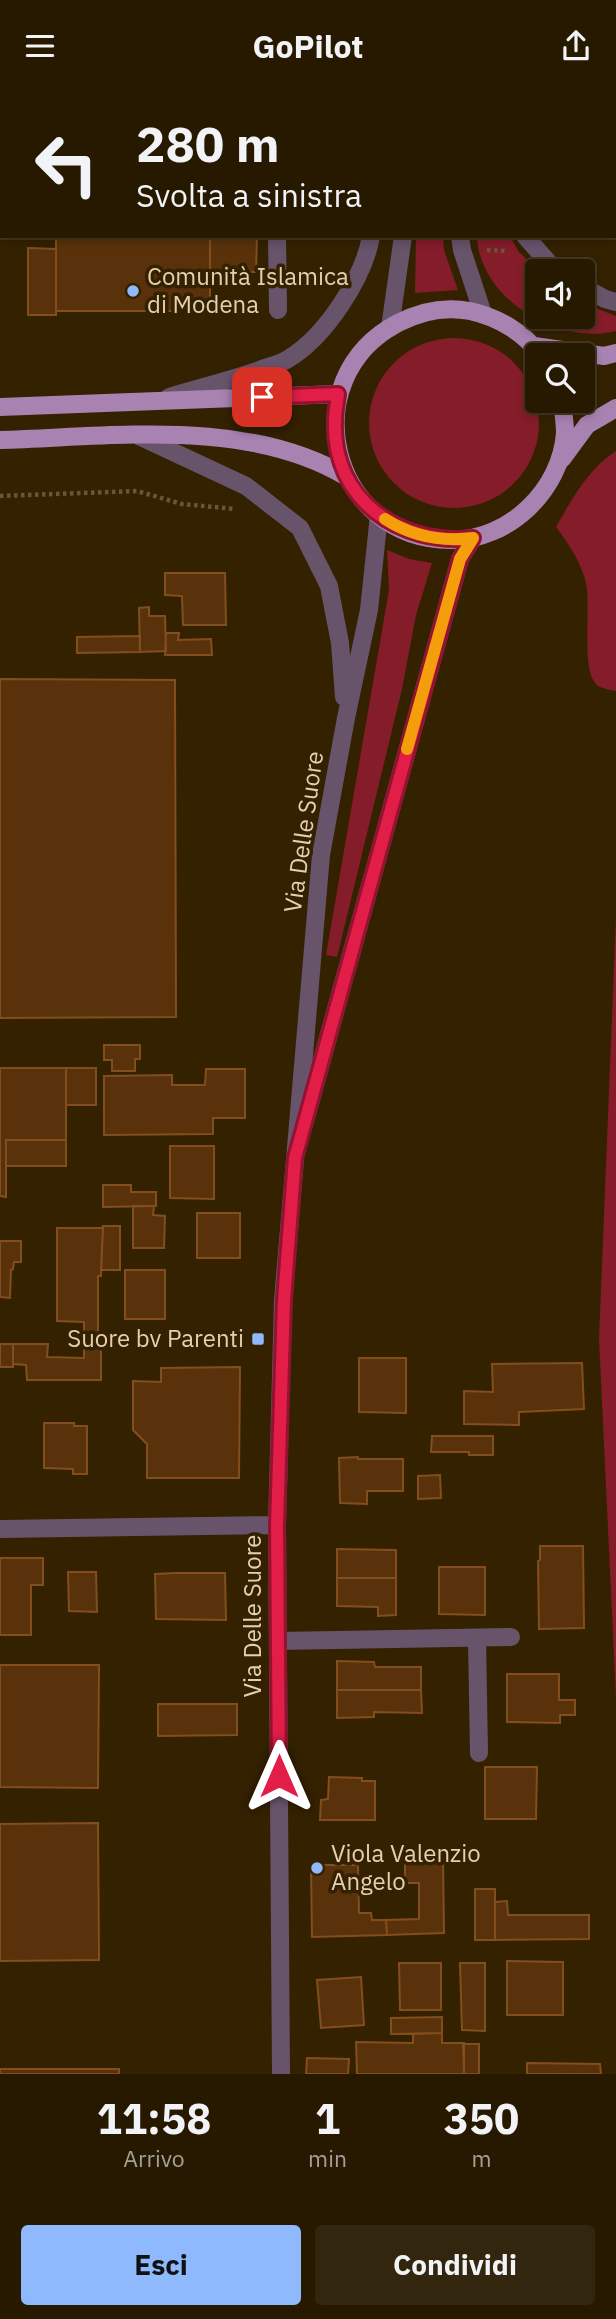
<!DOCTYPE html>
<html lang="it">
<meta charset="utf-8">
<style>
body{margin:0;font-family:"IBM Plex Sans",sans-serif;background:#33260f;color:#f1f3f6;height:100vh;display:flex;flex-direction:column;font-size:26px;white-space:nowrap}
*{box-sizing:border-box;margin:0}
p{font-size:23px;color:#a4a099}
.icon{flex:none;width:38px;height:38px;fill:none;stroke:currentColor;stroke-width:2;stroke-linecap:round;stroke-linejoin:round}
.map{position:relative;height:1983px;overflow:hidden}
.sheet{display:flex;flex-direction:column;background:#271900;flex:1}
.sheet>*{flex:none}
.guide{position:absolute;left:0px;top:0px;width:616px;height:147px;box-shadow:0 4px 10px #0003,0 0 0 2px #433822;background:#271900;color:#f1f3f6;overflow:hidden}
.fabs{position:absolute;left:525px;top:168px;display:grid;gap:14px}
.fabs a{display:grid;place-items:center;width:70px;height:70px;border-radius:7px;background:#271900;box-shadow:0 4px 10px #0003,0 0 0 2px #433822;font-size:35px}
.pin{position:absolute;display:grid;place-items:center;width:60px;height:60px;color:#fff;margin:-30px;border-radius:14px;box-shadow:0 4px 10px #0006}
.me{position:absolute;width:77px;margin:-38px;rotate:0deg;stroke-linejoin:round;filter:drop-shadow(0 0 5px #0008)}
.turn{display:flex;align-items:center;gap:24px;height:147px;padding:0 21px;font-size:32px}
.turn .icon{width:91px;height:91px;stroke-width:2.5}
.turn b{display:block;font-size:49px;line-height:60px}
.eta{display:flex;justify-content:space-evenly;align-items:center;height:119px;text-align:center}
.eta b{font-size:42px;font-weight:700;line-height:49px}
.cta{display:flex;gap:14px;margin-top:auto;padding:14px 21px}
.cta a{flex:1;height:80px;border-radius:7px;background:#8eb9fc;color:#111;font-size:28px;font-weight:700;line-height:80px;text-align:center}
.cta a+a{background:#33260f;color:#f1f3f6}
header{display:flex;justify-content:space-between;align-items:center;height:91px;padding:0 21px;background:#271900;font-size:32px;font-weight:700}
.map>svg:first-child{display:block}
</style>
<header><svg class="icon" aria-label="menu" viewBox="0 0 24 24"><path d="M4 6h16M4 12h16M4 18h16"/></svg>GoPilot<svg class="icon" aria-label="share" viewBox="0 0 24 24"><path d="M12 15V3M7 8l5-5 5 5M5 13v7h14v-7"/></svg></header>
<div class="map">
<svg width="616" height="1983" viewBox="0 0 616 1983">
<rect width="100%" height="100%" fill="#342100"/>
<!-- green -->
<path fill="#851c2a" d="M416,145h27l1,14 14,40 -43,3z
M477,145h33l9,16 20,19h-2v46h46v-14l33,13v15c-57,15 -137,-32 -139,-95z
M369 332a85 85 0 1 1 170 0a85 85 0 1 1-170 0Z
M616,360v240c-5,-1 -11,-2 -16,-4 -22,-11 -7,-84 -15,-108 -6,-20 -17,-36 -29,-52 16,-28 32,-58 60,-76z
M387,459l22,9 23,4 -16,52 -14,74 -65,268 -11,-2 63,-365z
M616,827v779l-17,-358z"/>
<!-- building -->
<path fill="#59320b" stroke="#834e1d" stroke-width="2" d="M56,145h154v75h-154z
M210,145h47l-1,36h-46z
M28,157l28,1v66h-28z
M165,482h60l1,52h-43l-1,-29 -17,-1z
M149,516v9h16l1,35 -26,1 -1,-44z
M166,542h13l-1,7 33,-1 1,16h-47z
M140,545v16l-63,1v-16z
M0,588l175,1 1,337 -176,1z
M104,954h36v14h-5v12h-23v-11h-8z
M0,977h66v72h-60v57l-6,-1z
M66,977h30v37h-30z
M206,978h39v49h-32v16l-109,1v-59l68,-1v10h33z
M6,1049h60v26h-60z
M170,1055h44v53l-44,-1z
M103,1094h28v7h25v14l-53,1z
M133,1115h21l-1,9 12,1 -1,32h-31z
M197,1122h43v45h-43z
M103,1135h17v44h-19z
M57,1137h46l-2,48h-3v68h-14v-22l-27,-1z
M0,1150h21v21h-7l-1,7 -2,1 -1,28 -10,-1z
M125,1179h40v49h-40z
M0,1253h13v23h-13z
M13,1253h35l-1,13 37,1v-14h17v36h-74l-1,-15 -13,-1z
M359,1267h47v55l-47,-1z
M582,1272l2,46 -65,3v13l-55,-1v-33l29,1 -1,-28z
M240,1276l-1,111h-92v-34l-14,-14v-49l28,1v-14z
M44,1332h30v3h13v48h-14v-5l-29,-1z
M432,1345h61v19h-24v-3h-38z
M358,1366v2h45v32h-36v13l-27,-1 -1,-45z
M440,1384l1,23 -23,1v-23z
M540,1455h43l1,82 -45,1 -1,-68 2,-1z
M337,1458l59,1v28h-59z
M0,1467h43v27h-12v50h-31z
M439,1476h46v48l-46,-1z
M68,1481h28l1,40 -28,-1z
M176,1482h49l1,47 -70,-1 -1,-45z
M337,1487h59v37l-18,1v-9l-41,-1z
M337,1570l37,1 1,5h46v23h-84z
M0,1574h99l-1,123 -98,-1z
M507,1583h52v26h16v15h-15v8l-53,-1z
M337,1599h84l1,23 -48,-1v5l-37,1z
M158,1613h79v31l-79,1z
M485,1676h52l-1,52h-51z
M329,1686l33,1v3h13v39h-55l1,-20 7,-1z
M98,1732l1,137 -99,1v-137z
M405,1768h38l1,74 -57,2 -1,-15 33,-1v-36h-14z
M311,1774h47l1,48h12l1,7h14l1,15 -75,2z
M475,1798h20v51h-20z
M507,1810l1,14h81v24l-94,1v-38z
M507,1870l56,1v53h-56z
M399,1872h42v47h-41z
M460,1872h25v68l-23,-1z
M361,1886l3,48 -43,3 -4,-48z
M442,1926v16l-51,1v-16z
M442,1942v10h22v31h-107l-1,-32 57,1v-9z
M463,1953h16v30h-15z
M307,1967l42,1 -1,15h-42z
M527,1972l73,1 1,10h-74z
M0,1978h119v5h-119z"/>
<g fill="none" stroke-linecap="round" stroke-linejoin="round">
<!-- path -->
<path stroke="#6a5636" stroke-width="4.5" stroke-dasharray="3.5 3.5" stroke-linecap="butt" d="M358,0v2
M487,159l19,1
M0,405l137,-5 45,13 53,5"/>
<!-- minor -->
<path stroke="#67546b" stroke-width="18" d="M274,0v2
M396,0v2
M446,0v2
M470,0v2
M277,145l1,74
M460,145l2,14 21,64
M525,145l31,35
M583,196l22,12 11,3
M390,237l13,-92
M169,306c33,-10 67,-18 99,-30 6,-2 14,-4 20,-8 37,-22 76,-81 83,-123
M139,345l107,50 54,42 29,58 11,57 4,54
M307,1023l153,-555 13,-21
M0,1438l277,-4
M477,1548l2,114
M278,1550l233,-4
M281,1983l-4,-549 6,-225 38,-445 25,-137 23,-108 10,-95"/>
<!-- major -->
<path stroke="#a882b1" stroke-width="18" d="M534,255l70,10 12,-3
M540,264c-16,-23 -43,-38 -70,-44 -26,-5 -49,0 -72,12 -107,56 -68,218 54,217 57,0 109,-50 113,-107 0,-11 -2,-22 -3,-32
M0,316l338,-13
M0,349c112,-3 247,-23 347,37
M562,368l25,-34 29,-17"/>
</g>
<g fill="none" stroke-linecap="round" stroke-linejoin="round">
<!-- route casing -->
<g stroke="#92132f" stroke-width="18">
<path id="route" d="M262,306l76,-3c-1,9 -3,18 -3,27 -3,79 65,125 138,117l-13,21 -165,599 -11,142 -7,225 2,251"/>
</g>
<!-- route -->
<use href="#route" stroke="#e11d48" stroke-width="12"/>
<!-- slow -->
<path stroke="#f59e0b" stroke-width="12" d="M385,428c28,18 56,23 88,19l-13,21 -53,190"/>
</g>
<!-- markers -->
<g fill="#8eb9fc" stroke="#342100" stroke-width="2.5">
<circle cx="133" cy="200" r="7"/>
<rect x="251" y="1241" width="14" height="14" rx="3.5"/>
<circle cx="317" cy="1777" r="7"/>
</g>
<g text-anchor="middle" stroke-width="7" stroke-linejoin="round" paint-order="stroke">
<!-- poi labels -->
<g font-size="24" fill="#e4d0b1" stroke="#342100" text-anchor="start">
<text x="147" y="194">Comunità Islamica<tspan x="147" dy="28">di Modena</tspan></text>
<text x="244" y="1256" text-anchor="end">Suore bv Parenti</text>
<text x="331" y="1771">Viola Valenzio<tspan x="331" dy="28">Angelo</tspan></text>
</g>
<!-- street labels -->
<g font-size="24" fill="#e4d0b1" stroke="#342100">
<text transform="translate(304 741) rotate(-82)" y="8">Via Delle Suore</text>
<text transform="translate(253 1525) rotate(-90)" y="8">Via Delle Suore</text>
</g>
</g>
</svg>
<div class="fabs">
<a><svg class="icon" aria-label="sound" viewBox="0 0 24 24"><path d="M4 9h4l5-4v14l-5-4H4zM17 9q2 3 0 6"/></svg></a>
<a><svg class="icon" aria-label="search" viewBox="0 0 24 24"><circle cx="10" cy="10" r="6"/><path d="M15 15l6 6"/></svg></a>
</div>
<div class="pin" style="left:262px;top:306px;background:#d93025"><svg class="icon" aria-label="arrive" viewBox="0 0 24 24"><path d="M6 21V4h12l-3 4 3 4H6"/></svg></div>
<svg class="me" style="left:279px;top:1685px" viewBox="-20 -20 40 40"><path d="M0-17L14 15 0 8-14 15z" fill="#e11d48" stroke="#fff" stroke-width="4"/></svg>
<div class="guide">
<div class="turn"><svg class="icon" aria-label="left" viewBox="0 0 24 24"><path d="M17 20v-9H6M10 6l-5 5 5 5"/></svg><div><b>280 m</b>Svolta a sinistra</div></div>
</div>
</div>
<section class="sheet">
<div class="eta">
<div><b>11:58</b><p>Arrivo</p></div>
<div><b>1</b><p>min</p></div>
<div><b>350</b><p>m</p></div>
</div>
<div class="cta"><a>Esci</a><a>Condividi</a></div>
</section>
